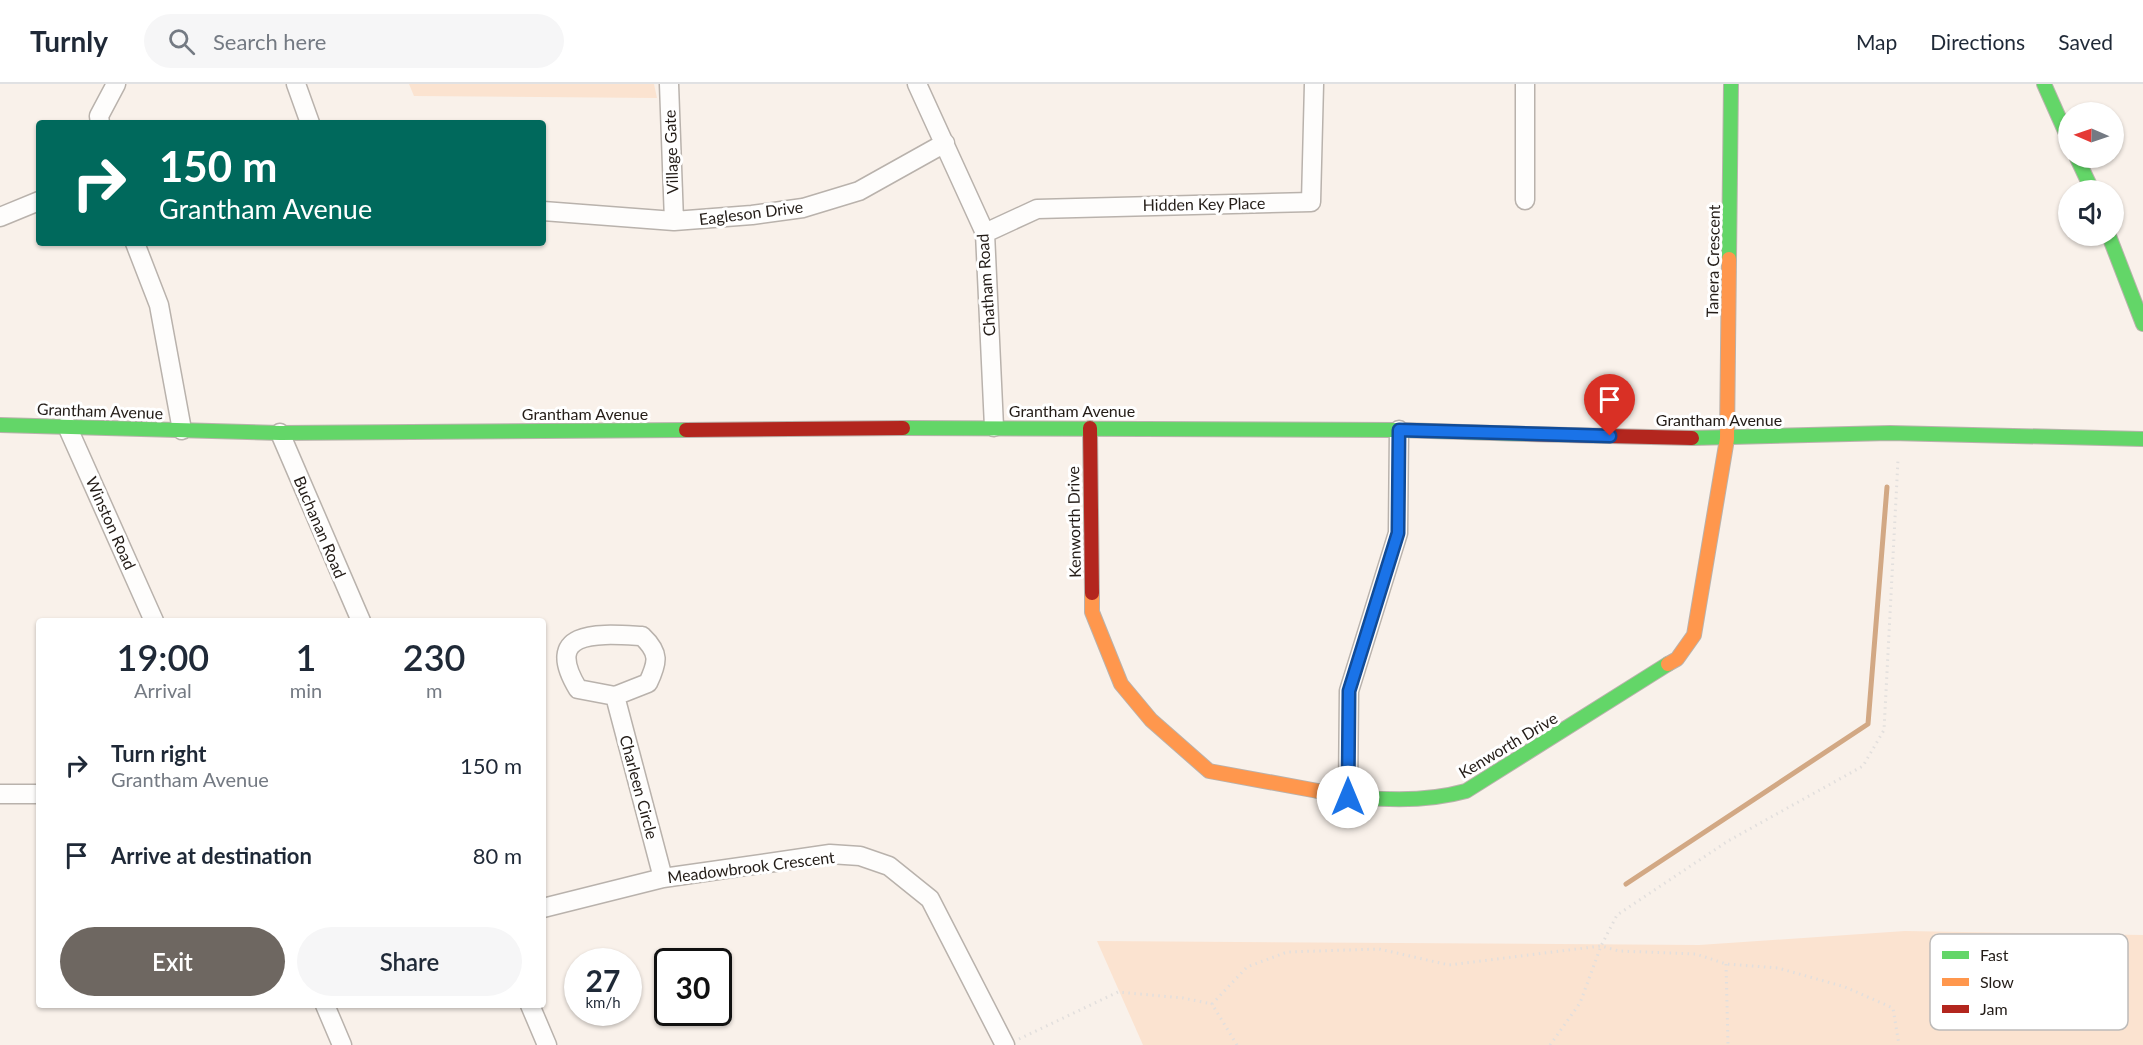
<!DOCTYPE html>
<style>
body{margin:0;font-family:Lato,sans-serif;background:#f6f6f7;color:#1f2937;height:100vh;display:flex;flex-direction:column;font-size:22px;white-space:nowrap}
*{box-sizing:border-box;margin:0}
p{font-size:20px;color:#747a83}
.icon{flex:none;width:33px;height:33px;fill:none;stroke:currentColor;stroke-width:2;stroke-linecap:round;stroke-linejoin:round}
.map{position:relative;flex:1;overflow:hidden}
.drawer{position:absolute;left:36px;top:534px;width:510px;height:390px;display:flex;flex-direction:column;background:#fff;border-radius:6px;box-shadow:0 2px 4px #0004}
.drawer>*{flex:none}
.top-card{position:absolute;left:36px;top:36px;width:510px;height:126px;border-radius:6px;box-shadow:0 2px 4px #0004;background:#00695c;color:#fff;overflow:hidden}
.needle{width:39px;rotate:272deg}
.buttons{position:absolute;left:2058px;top:18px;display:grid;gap:12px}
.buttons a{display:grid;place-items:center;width:66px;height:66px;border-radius:50%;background:#fff;box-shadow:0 2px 4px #0004;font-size:30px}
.speed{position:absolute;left:564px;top:864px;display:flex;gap:12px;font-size:30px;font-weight:700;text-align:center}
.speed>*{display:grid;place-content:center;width:78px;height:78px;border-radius:50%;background:#fff;box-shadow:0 2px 4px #0004;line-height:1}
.speed small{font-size:15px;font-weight:400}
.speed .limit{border:3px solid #111;border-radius:9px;background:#fff;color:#111}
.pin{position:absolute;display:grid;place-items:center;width:51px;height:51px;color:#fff;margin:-62px -26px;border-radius:50% 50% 50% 0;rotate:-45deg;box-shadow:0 0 6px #0007}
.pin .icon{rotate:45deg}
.me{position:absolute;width:66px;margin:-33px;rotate:0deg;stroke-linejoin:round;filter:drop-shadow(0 0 4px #0008)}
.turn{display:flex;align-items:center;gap:21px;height:126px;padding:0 24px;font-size:27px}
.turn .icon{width:78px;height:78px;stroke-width:2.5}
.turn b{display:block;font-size:42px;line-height:51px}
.eta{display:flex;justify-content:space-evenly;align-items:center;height:102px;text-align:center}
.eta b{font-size:36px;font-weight:600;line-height:42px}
.cta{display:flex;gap:12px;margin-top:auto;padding:12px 24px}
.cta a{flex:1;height:69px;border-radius:36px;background:#6e6761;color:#fff;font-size:24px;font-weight:600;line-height:69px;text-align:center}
.cta a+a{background:#f6f6f7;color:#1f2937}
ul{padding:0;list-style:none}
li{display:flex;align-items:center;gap:18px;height:90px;padding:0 24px}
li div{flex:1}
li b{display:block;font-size:22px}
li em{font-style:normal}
header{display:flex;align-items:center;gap:36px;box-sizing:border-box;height:84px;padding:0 30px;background:#fff;border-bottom:2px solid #e0e1e3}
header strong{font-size:28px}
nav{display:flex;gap:33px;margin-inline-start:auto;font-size:21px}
.search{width:420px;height:54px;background:#f6f6f7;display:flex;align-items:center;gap:15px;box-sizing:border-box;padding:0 21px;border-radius:33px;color:#747a83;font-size:22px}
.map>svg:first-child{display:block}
</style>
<header>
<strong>Turnly</strong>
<div class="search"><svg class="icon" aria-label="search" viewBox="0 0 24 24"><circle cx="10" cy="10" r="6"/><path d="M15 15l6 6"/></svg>Search here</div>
<nav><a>Map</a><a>Directions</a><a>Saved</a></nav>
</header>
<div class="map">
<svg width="2143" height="961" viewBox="0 0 2143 961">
<rect width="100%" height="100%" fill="#f9f1ea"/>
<!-- green -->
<path fill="#fbe3d0" d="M409,0h245l3,14 -243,-2z
M1905,847l238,4v110h-1000l-46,-104 602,4z"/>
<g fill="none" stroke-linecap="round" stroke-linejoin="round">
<!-- stream -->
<path stroke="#d2a884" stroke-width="5" d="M1626,800l242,-160 19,-237"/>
<!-- street casing -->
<g stroke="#b9b2ac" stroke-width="21">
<path id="street" d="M296,0l14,39
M669,0l5,137
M917,0l68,149 9,194
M1525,0v116
M100,39l-1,-7 17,-32
M543,127l131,10 78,-6 51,-7 56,-17 86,-48
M0,133l39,-16
M985,149l52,-24 274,-7 3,-118
M135,159l24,62 23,125
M67,342l87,195
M280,349l81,188
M615,612l33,-13c10,-21 12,-30 -6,-47 -41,-2 -101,-8 -64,53l37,7 48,182
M0,710h39
M1348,713l1,-106 49,-158 1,-103
M543,824l120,-30 167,-24 30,2 29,10 41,33 75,146
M325,921l17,40
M530,921l17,40"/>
</g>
<!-- fast casing -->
<g stroke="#b9b2ac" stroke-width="16">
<path id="fast" d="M2044,0l24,54
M2077,74l15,32
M2109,152l34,88
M1729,175l2,-175
M0,341l280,8 406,-3
M903,344l496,2 128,4
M1692,354l198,-5 253,6
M1318,707c48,9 101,13 148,0l202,-127"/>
</g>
<!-- slow casing -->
<g stroke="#b9b2ac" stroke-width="16">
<path id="slow" d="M1092,509v19l29,72 30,36 58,51 109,20
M1668,580l9,-5 17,-24 33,-196 2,-180"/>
</g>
<!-- jam casing -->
<g stroke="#b9b2ac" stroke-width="16">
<path id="jam" d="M1090,344l2,165
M686,346l217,-2
M1527,350l165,4"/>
</g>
<!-- path -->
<path stroke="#e2dfdd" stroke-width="3" stroke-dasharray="1.5 4.5" stroke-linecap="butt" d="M1726,880l2,81
M1019,955l99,-47 65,6 29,6
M1237,961l-25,-41 35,-37 40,-15 92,-3 70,16 152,-19 18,5 77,3 30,10 52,4 67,19 48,21 6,37
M1550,961l30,-42 21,-57 16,-31 111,-74 135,-75 21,-36 14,-270"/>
<!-- street -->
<use href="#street" stroke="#fefdfc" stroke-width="18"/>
<!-- fast -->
<use href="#fast" stroke="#63d668" stroke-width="14"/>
<!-- slow -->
<use href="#slow" stroke="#ff974d" stroke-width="14"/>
<!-- jam -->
<use href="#jam" stroke="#b3261e" stroke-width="14"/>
</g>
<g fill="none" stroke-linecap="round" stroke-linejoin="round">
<!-- route casing -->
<g stroke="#114b97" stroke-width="15">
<path id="route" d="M1348,713l1,-106 49,-158 1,-103 211,6"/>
</g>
<!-- route -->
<use href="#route" stroke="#1a73e8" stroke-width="10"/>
</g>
<g text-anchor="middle" stroke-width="6" stroke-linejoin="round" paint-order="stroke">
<!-- street labels -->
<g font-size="16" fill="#231c17" stroke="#fff">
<text transform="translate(671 68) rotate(-92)" y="6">Village Gate</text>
<text transform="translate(1204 120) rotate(-1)" y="6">Hidden Key Place</text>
<text transform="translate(751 129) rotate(-7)" y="6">Eagleson Drive</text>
<text transform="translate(1713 177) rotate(-89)" y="6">Tanera Crescent</text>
<text transform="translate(986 201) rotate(-94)" y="6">Chatham Road</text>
<text transform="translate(100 327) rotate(2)" y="6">Grantham Avenue</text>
<text x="1072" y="333">Grantham Avenue</text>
<text x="585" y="336">Grantham Avenue</text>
<text x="1719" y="342">Grantham Avenue</text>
<text transform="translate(1074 438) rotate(-91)" y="6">Kenworth Drive</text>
<text transform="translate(111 439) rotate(66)" y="6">Winston Road</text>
<text transform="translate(320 443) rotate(67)" y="6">Buchanan Road</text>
<text transform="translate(1508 661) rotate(-31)" y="6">Kenworth Drive</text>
<text transform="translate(639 703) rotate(75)" y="6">Charleen Circle</text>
<text transform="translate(751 783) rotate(-7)" y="6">Meadowbrook Crescent</text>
</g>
</g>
<!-- legend -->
<rect x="1930" y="850" width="198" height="96" rx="9" fill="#fff" stroke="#bdbbb9" stroke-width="1.5"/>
<rect x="1942" y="867" width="27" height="8" fill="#63d668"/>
<rect x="1942" y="894" width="27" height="8" fill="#ff974d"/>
<rect x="1942" y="921" width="27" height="8" fill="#b3261e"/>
<g font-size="16" fill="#231c17">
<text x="1980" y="877">Fast</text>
<text x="1980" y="904">Slow</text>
<text x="1980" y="931">Jam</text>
</g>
</svg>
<div class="buttons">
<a><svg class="needle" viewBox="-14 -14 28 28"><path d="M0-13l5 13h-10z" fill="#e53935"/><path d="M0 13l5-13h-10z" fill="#747a83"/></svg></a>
<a><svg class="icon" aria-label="sound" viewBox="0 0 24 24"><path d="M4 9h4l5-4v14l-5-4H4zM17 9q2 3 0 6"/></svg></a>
</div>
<div class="speed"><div>27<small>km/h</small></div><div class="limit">30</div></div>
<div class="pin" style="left:1610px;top:352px;background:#d93025"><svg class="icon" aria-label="arrive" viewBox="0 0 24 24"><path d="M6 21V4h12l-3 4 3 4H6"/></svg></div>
<svg class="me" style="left:1348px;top:713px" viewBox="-20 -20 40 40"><circle r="19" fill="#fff"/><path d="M0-13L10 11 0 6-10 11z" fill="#1a73e8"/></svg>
<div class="top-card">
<div class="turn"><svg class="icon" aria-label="right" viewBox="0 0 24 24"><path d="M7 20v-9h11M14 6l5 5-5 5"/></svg><div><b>150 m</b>Grantham Avenue</div></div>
</div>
<section class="drawer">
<div class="eta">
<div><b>19:00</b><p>Arrival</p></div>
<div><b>1</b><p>min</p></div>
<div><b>230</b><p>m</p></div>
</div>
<ul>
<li><svg class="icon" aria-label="right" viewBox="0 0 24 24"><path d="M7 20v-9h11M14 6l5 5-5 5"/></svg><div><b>Turn right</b><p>Grantham Avenue</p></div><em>150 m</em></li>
<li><svg class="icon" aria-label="arrive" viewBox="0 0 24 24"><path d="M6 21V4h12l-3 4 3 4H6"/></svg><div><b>Arrive at destination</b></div><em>80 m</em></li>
</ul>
<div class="cta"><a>Exit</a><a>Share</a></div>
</section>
</div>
